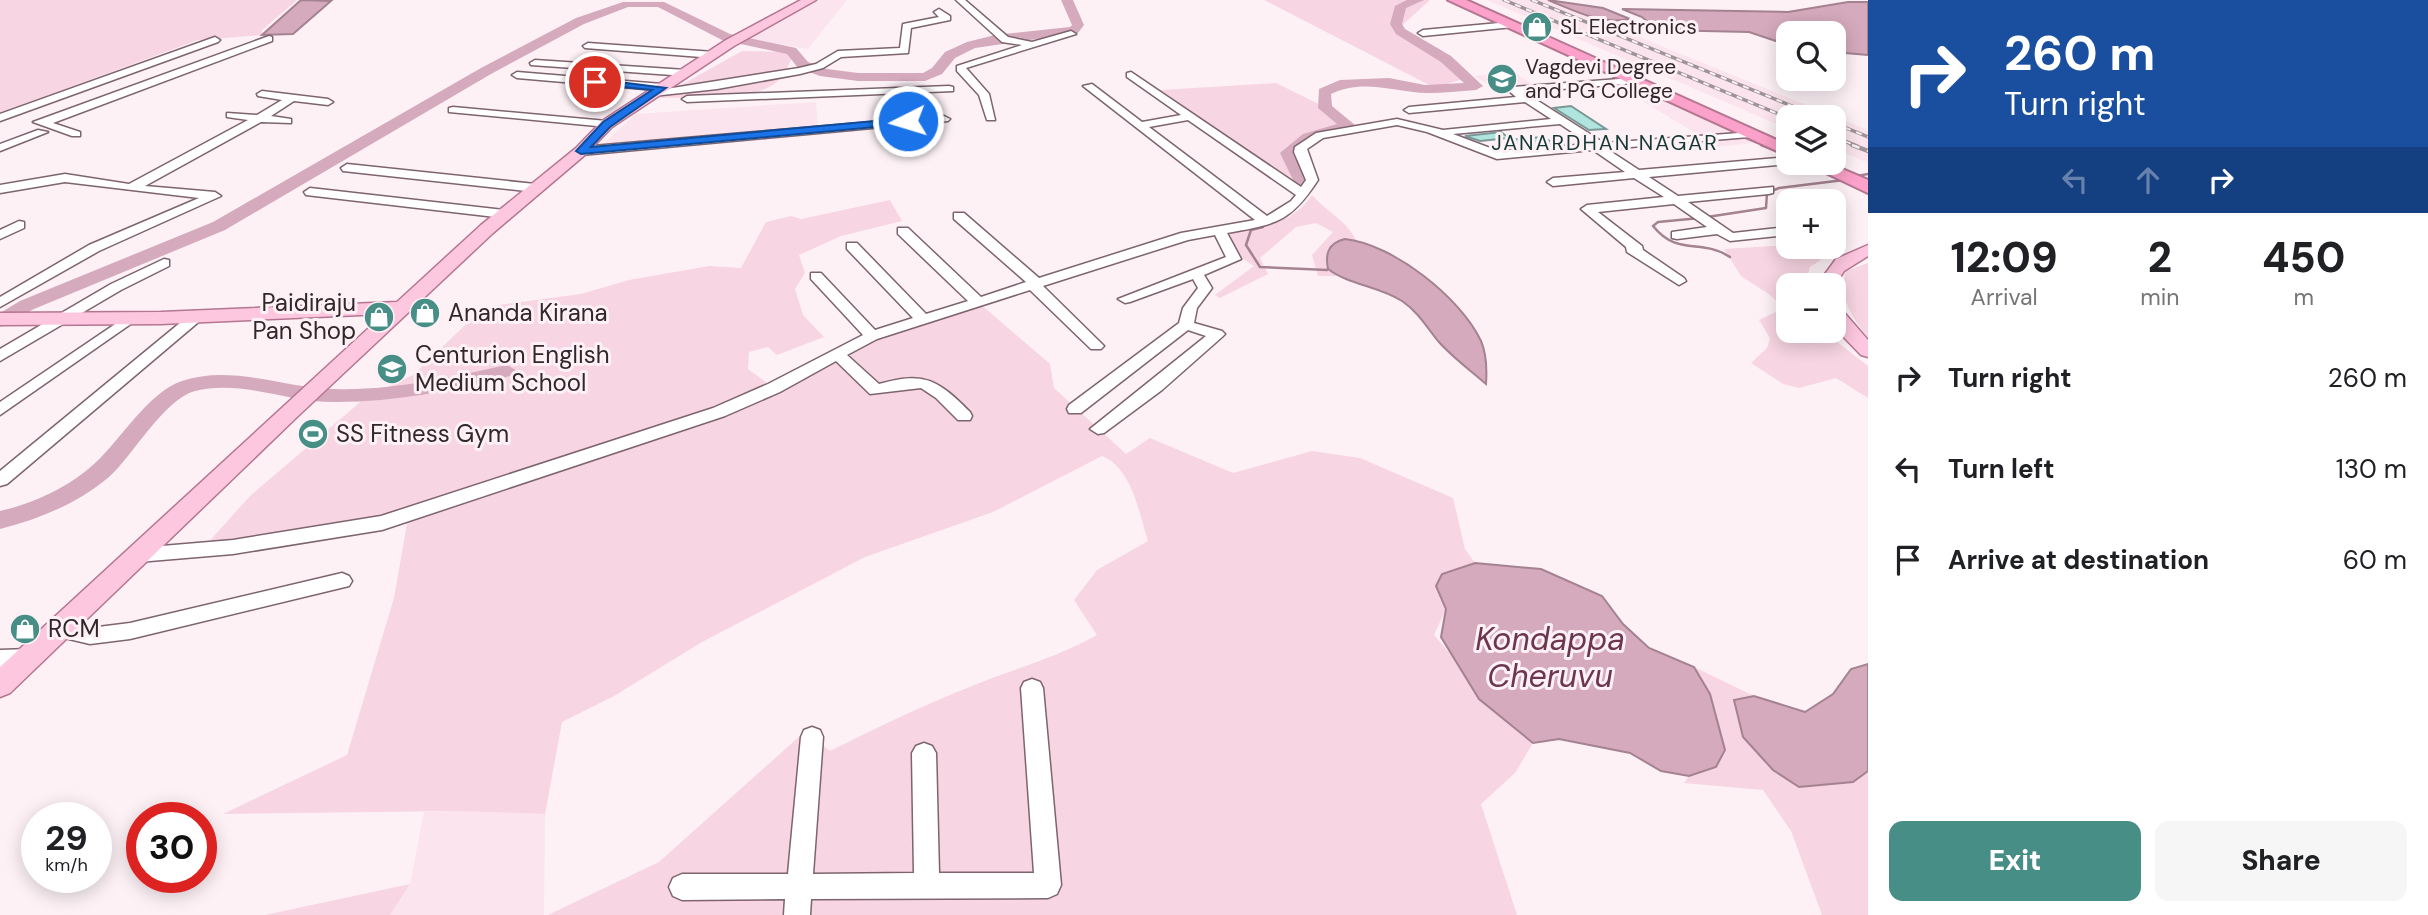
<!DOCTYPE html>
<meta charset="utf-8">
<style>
body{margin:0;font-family:"DM Sans",sans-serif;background:#f6f6f6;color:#202124;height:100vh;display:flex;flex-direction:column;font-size:26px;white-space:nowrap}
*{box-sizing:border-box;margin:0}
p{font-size:23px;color:#757577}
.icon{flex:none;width:38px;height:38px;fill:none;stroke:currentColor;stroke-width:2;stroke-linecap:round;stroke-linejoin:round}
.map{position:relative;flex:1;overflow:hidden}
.side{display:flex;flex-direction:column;background:#fff;width:560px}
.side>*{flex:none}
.banner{background:#1a4fa0;color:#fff;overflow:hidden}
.controls{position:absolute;left:1776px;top:21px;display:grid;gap:14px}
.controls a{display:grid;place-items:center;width:70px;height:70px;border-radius:14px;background:#fff;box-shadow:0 4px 18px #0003;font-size:35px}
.speed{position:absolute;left:21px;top:802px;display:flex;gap:14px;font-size:35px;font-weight:700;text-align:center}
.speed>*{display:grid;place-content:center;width:91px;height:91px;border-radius:50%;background:#fff;box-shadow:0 4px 18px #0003;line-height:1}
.speed small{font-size:18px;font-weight:400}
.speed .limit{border:10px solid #d22;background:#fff;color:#111}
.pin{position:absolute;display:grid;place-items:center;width:60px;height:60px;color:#fff;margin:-30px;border:4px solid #fff;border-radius:50%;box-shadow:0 2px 7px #0007}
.me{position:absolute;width:77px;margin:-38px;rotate:265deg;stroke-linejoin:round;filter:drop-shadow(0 0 5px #0008)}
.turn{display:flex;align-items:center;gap:24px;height:147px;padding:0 21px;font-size:32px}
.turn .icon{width:91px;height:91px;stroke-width:2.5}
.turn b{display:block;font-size:49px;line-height:60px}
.lanes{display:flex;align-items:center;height:66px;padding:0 21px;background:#0003;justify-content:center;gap:35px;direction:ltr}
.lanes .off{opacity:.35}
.eta{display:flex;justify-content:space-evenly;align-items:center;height:119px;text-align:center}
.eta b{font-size:42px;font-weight:800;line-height:49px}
.button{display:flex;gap:14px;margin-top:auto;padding:14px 21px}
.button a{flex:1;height:80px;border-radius:14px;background:#478e87;color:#fff;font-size:28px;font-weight:800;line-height:80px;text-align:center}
.button a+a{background:#f6f6f6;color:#202124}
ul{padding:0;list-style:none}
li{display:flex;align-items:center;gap:21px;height:91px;padding:0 21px}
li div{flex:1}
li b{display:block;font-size:26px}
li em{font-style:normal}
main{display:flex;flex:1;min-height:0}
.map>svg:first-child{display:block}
</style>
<main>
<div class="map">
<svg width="1868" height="915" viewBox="0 0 1868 915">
<rect width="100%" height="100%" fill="#fdf1f6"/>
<!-- built -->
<path fill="#fbe4ed" d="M816,0h31l-39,49 -58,-10z
M1487,0h61l320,130v33l-34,-15v-31h-46v12z
M1513,72l23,14 -20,2 -9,-5 -19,1 -14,-8z
M1631,83l100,49 22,11 -35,4 -103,-63z
M816,102l2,25 -218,20 36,-33z
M454,811l91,3 -1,101h-154l20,-31 14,-72z"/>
<!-- green -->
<path fill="#f7d5e2" d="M0,0h297l-35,30v5l-64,5 -198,73z
M1264,0h166l-32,29 74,47 -37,12z
M742,51l52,1c-5,12 -9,25 -20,32 -26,18 -86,13 -116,14z
M1276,83l59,29 19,14c-26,3 -53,5 -70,28l11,17 2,16 -136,-97z
M1312,195c15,17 34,25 44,45 -21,-2 -32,8 -28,29l9,7h-19l-6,-21 21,-23 -17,-9 -20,4 -36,31 8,16 -48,24 -5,-3 39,-29 -20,-13 -10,-21c32,-3 69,-7 88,-37z
M890,200l12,21 -61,15 -42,19 6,18 -10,16 8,26 21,22 -47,18 -9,-8 -19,5 -1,17 26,19 76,-42 129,-43 71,61 4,24 72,66 24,-16 83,35 79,-22 48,7 93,40 12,51 10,14 -33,11 -6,12 10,23 -12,26 22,26 23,38 54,44 -18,30 -34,31 36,111h-969l111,-53 142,-127 11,2 18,14c46,-23 94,-46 142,-65 42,-17 86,-29 125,-51l-23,-35 23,-30 51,-29c-9,-28 -16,-73 -46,-85l-109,56 -128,45 -163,85 -88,54 -52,26 -17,92 -91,-3 -231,3 124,-59 47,-157 14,-80 -203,28 45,-50 115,-98 48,-23 71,-68 97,-13 48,-14 80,-14 32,2 25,-46 25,-6 10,3z
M1788,245l10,2 23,13 -11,7 -5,18h-17v46h35l45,35v32l-32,-20 -37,10 -16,-4 -32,-21 16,-15 3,-10 -11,-18 25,-12 -14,-13 -29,-19 -17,-27z
M1868,263v74c-16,-19 -30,-40 -22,-66z
M1694,667l60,29 -20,5 39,69 26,17 53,-5 16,-11v144h-46l-31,-84 -28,-41 -79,-7 5,-7 27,-9 9,-17 -15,-56z
M410,884l-20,31h-125z"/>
<!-- water -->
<path fill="#d5aabc" stroke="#a48290" stroke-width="2" d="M301,0l30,1 -38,33 -31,1z
M1548,0l55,8 27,11c-30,6 -54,-8 -82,-19z
M1848,2h20v53l-34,-3v-19h-46v12l-39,-13 -91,-2 -16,-13 -20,-8 166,3z
M1345,239c48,5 116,59 136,102 6,14 6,29 5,43 -16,-14 -34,-27 -48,-43 -12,-15 -20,-29 -36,-40 -23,-15 -53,-16 -74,-32 -3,-15 0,-26 17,-30z
M1475,563l66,6 61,27 21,28 26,24 45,19 16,27 15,56 -9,17 -27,9 -28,-5 -31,-18 -71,-14 -26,4 -54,-44 -38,-62 5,-28 -10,-23 6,-12z
M1868,664v107l-15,11 -54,5 -26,-17 -30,-33 -9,-37 20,-4 51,16 28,-18 18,-25z"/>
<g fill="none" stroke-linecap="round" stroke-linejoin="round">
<!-- stream-far1 -->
<path stroke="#a48290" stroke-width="2" d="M1743,137l22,9
M1652,145l14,-1"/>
<!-- stream -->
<path stroke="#a48290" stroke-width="2.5" d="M1652,145h7
M1761,145l25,10
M1857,176l11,-2
M1707,217l59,-9 1,-15 12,-5 65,-8
M1700,218l-42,4 -5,4c25,31 48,12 77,31
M1263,227l-12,3 -5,15 14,22 67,3"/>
<!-- river -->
<path fill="#d5aabc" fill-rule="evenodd" d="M1061,0h12l11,25 -6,8 -103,15 -20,10 -13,16 -17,7h-67l-38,-5 -22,-8 -11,-14 -65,-14 -64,-33h-30l-44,17 -93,50 -266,156 -191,79 -34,18v-14l20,-12 193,-79 268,-154 95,-50 47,-16h41l66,32 66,14 12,14 19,7 31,4h65l9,-5 13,-16 22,-10 28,-7 75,-8 2,-2z
M1407,0h17l-18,8 -4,16 3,5 46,27 32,30 -7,4c-16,1 -33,3 -49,3 -32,-1 -65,-15 -96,1l1,12 23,19c-16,14 -42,10 -59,28l14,30 -2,3h-12l-16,-33 23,-19 34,-10 -19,-16 1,-19 21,-9 49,-2 36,7 39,-2 -23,-21 -45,-28 -6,-10 5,-18z
M507,365l10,6 -3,4c-58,15 -117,27 -178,27 -47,1 -94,-23 -141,-11 -31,8 -63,66 -86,86 -32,27 -70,42 -109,52v-18c32,-7 69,-24 94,-47 26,-23 54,-72 88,-83 49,-17 102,7 152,8 58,2 117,-12 173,-24z"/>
</g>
<!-- building -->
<path fill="#b0e5df" stroke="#7a9996" stroke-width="2" d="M1571,106l35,23 -17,1 -35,-22z
M1501,132l8,6 -29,3 -15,-5z
M1543,137l12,7 -38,3 -10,-7z"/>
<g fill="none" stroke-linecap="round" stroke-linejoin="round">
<!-- minor casing -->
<g stroke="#7d646e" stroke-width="3">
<path id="minor" d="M956,0h9l43,37 24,5 39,-11 5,3 -110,34 23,26 6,26h-8l-8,-25 -22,-24v-5l65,-21 -20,-3z
M939,9l11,7v4l-39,8 -3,25 -67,4 -18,11 -23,6 -83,15 -64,7 -5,-3 8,-3 -139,-12 -5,-3 5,-3 145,12 4,1v4l133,-21 17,-4 22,-13 62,-3 3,-24 36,-7 -5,-5z
M1510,22l5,3 -2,2 -90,9 -5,-3 5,-3z
M269,36l3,1v4l-219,82 27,9v4h-8l-39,-14z
M215,37l5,3 -2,2 -218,79v-7z
M588,43l126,9 5,3 -5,3 -129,-10 -2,-2z
M535,60l151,10 5,3 -5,3 -155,-11 -1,-2z
M1131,72l170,115 5,-7 -12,-28 1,-5 21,-14 81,-14 46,11 108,-11 -26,-17 -116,11 -5,-3 5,-3 107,-10 -8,-7 5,-3 119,-9 5,3 -1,2 -112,9 80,51 149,-11v4l-4,1 -142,12 32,21 149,-13v6h3l-3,1 -139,13 29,19 95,-9v6l-4,1 -81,8 45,31 55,-6v8l-58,6 -13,-7 -40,5 -5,-1v-6l35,-5 -33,-23 -76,8 44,34 1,4 41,28 2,3 -7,4 -52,-33 -1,-5 -45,-38 6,-4 77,-8 -30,-19 -81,8 -6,-4 6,-4 72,-6 -32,-22 -96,9 -70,-27 -30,-7 -74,13 -16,11 11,31c-28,43 -42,44 -91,53l14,26 -37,16 8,13 -15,20 -3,15 28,8 3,3 -3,3 -60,53 -58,43 -6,1 -8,-5 116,-93 -18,-6 -107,83h-12l-2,-4 2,-4 110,-82 4,-15 15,-20 -5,-9 -63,23 -5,1 -7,-4 108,-42 -11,-22 -27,5 -145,46 58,57 3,3 -3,3h-10l-61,-59 -153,49 -30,16 32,29c46,-13 59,-4 91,28l2,4 -2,4h-12l-22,-22 -15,-10 -51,6 -34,-33 -56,31 -55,24 -343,114 -149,24 -95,8 -7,-2 -3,-5 3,-5 7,-2 95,-8 148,-24 332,-108 55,-24 95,-49 -52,-56v-6h10l54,57 38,-12 -66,-69v-6h10l69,71 42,-13 -70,-67v-6h10l73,69 45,-15 -72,-63v-6h10l75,65 142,-45 74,-13 -172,-134 9,-2 50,38 39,-7 -54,-38v-4zM1188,120l108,75 -5,6 -24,15 -118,-89zM1560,124l30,20 -92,7 -45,-17z
M949,86l4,1v4l-266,11 -5,-3 5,-3z
M262,91l66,8 5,3 -5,3 -34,-4 -23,15 20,3v4l-30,-1 -116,64 70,6 6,4 -122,55 -99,56v-10l89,-52 110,-47 -134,-16 -65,11v-8l65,-11 64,10 119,-64 -21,-3v-4l30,2 25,-15 -24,-4 -1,-2z
M453,107l154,14 6,3 -6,3 -158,-15v-4z
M944,116l6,3 -2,2 -367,34 -6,-4 6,-4z
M38,130l10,2 -48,19v-7z
M347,164l188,20 6,4 -6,4 -192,-21 -2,-3z
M310,188l194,22 6,4 -6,4 -198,-23 -2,-3z
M19,221l5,1v6l-24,11v-9z
M164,259l5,1v6l-48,24 -121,71v-12l111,-65z
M197,312l7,4 -2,3 -195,165 -7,2v-15l192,-158z
M130,314l7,4 -2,3 -135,94v-13z
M342,573l7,3 3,5 -3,5 -219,53 -40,5 -38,-9 -3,-6 3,-6 7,-2 31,7 40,-5z
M29,649l8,3 3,6 -3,6 -37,4v-18z
M1032,679l8,3 3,6 18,197 -4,9 -9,4 -237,1 -1,16h-26l1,-16 -103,1 -9,-4 -4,-9 4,-9 9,-4h106l13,-137 3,-7 8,-3 8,3 3,7 -10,137 101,-1 -2,-120 4,-7 8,-3 8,3 4,7 3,120h95l-13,-185 3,-6z"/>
</g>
<!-- major casing -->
<g stroke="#b57691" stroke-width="3">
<path id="major" d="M801,0h15l-82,46 -122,81 -26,27 -93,79 -195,183 -288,277 -10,4v-30l384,-353 -223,10 -161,1v-12l161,-1 236,-10 84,-77 95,-77 26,-27 124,-81z
M1868,245v11l-24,15 -10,16 -17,-2 19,-26z
M1834,307l7,2 27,31v17l-7,-2 -27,-28z"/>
</g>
<!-- highway casing -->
<g stroke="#b57691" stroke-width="4">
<path id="highway" d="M1448,0h18l322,145v11z
M1805,163h23l40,17v13z"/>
</g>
<!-- minor -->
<use href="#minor" fill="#fff" fill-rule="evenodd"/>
<!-- major -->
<use href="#major" fill="#fdc7df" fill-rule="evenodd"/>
<!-- highway -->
<use href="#highway" fill="#fca1c9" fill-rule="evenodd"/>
<!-- rail-far1 casing -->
<g stroke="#9e9397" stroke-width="3.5">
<path id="rail-far1" d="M1504,0l284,118
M1532,0l287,117
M1834,123l34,14
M1834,137l23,9"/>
</g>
<!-- rail casing -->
<g stroke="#9e9397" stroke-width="4.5">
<path id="rail" d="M1852,145l16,6"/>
</g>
<!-- rail-far1 -->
<use href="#rail-far1" stroke="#fdf1f6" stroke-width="2" stroke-dasharray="6" stroke-linecap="butt"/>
<!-- rail -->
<use href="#rail" stroke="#fdf1f6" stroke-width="2.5" stroke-dasharray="8" stroke-linecap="butt"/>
</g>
<!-- route -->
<path fill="#1a73e8" stroke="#114b97" stroke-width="2" d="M595,79l71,9 -56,39 -19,20 317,-29 5,3 -5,3 -327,30 -5,-3 27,-29 49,-32 -60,-6z"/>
<!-- icons -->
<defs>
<g id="shop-disc" transform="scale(1.575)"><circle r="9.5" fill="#478e87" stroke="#fdf1f6"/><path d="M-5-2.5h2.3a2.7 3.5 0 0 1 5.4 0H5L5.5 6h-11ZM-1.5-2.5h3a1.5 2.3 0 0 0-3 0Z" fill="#fff"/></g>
<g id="university-disc" transform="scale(1.575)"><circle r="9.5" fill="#478e87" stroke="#fdf1f6"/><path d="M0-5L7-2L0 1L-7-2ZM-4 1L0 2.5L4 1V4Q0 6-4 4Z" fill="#fff"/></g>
<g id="school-disc" transform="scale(1.575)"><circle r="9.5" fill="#478e87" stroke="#fdf1f6"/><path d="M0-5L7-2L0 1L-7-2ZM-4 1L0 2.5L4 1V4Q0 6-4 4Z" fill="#fff"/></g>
<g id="stadium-disc" transform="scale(1.575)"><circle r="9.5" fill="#478e87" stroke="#fdf1f6"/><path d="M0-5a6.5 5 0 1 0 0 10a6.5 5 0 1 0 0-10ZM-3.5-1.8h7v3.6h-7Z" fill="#fff"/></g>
</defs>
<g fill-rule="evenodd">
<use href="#shop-disc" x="1537" y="27"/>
<use href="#university-disc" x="1502" y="79"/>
<use href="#shop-disc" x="425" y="313"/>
<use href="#shop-disc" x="379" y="317"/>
<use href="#school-disc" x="392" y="369"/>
<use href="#stadium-disc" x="313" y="434"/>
<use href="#shop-disc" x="25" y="629"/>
</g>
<g text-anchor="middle" stroke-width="6" stroke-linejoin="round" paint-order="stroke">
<!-- far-poi labels -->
<g font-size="21" fill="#31262a" stroke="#fdf1f6" text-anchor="start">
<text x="1560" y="34">SL Electronics</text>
<text x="1525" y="74">Vagdevi Degree<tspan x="1525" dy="24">and PG College</tspan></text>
</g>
<!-- far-neighbourhood labels -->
<g font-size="21" letter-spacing="2" fill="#163835" stroke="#fdf1f6">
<text x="1605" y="150">JANARDHAN NAGAR</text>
</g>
<!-- poi labels -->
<g font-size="24" fill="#31262a" stroke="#fdf1f6" text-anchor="start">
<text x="356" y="311" text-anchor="end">Paidiraju<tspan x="356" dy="28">Pan Shop</tspan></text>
<text x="448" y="321">Ananda Kirana</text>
<text x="415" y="363">Centurion English<tspan x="415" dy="28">Medium School</tspan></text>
<text x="336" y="442">SS Fitness Gym</text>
<text x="48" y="637">RCM</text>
</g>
<!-- near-water labels -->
<g font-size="32" font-style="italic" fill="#6d364f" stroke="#fdf1f6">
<text x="1550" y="650">Kondappa<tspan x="1550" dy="37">Cheruvu</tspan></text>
</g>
</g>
</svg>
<div class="controls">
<a><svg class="icon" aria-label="search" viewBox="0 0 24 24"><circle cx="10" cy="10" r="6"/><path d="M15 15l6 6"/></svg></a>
<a><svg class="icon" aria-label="layers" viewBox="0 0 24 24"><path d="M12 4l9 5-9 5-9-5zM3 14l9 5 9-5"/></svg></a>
<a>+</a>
<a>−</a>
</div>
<div class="speed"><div>29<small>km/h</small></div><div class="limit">30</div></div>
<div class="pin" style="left:595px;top:82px;background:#d93025"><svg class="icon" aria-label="arrive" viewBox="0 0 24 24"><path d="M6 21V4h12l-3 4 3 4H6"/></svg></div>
<svg class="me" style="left:908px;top:121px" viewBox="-20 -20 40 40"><circle r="17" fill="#1a73e8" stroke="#fff" stroke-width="3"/><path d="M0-11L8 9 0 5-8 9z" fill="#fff"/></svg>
</div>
<section class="side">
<div class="banner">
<div class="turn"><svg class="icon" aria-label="right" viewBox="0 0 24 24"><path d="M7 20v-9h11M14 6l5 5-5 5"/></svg><div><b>260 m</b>Turn right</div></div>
<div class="lanes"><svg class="icon off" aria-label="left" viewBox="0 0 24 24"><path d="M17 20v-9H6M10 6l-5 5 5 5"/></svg><svg class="icon off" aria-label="ahead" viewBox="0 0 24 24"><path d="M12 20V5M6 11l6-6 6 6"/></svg><svg class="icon" aria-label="right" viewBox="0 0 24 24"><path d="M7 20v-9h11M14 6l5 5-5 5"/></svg></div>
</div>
<div class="eta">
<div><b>12:09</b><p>Arrival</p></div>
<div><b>2</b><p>min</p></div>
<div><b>450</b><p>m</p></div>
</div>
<ul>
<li><svg class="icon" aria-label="right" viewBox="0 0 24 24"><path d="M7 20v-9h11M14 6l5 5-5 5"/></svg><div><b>Turn right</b></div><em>260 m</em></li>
<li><svg class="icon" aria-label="left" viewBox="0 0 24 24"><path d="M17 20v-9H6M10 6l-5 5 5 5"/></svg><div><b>Turn left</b></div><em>130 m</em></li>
<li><svg class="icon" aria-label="arrive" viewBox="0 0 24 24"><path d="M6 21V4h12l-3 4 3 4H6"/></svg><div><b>Arrive at destination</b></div><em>60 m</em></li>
</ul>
<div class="button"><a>Exit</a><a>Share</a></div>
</section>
</main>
